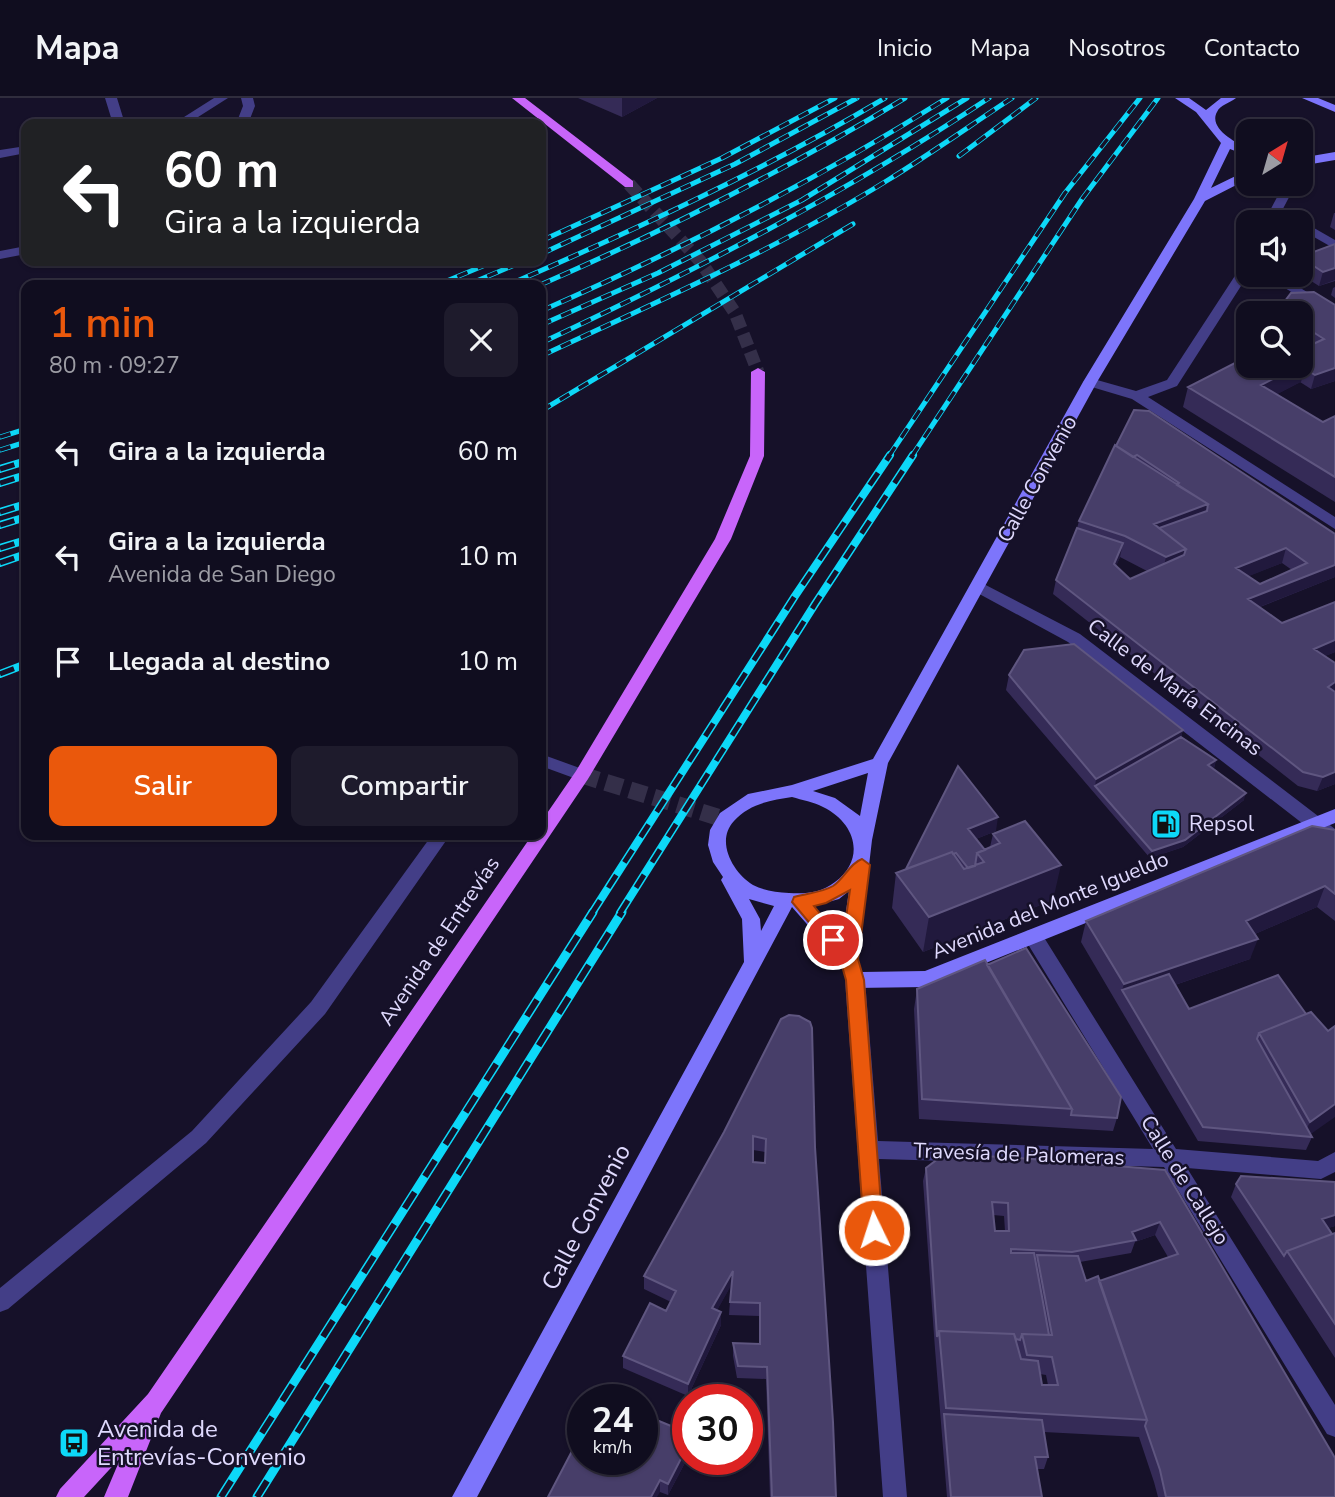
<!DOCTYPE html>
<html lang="es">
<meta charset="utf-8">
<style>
body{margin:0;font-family:"Nunito Sans",sans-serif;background:#1e1b2c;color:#f1f3f6;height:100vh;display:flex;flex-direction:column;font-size:26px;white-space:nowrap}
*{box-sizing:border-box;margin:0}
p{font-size:23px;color:#9c9ca4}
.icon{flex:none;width:38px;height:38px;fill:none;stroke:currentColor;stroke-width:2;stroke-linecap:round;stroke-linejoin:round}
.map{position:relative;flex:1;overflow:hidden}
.panel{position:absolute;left:21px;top:182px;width:525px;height:560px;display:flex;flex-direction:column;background:#100d1f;border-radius:14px;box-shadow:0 2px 5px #0004,0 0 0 2px #302d3d}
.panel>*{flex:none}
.hud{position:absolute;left:21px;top:21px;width:525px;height:147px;border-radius:14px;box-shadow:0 2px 5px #0004,0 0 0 2px #302d3d;background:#202124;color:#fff;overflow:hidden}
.needle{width:46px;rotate:37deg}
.tools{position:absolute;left:1236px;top:21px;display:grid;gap:14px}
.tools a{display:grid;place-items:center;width:77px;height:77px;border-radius:14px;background:#100d1f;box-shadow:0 2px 5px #0004,0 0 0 2px #302d3d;font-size:35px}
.speed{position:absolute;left:567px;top:1286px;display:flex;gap:14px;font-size:35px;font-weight:700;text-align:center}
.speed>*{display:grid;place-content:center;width:91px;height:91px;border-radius:50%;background:#100d1f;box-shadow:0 2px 5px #0004,0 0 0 2px #302d3d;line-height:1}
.speed small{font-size:18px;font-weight:400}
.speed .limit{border:10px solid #d22;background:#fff;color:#111}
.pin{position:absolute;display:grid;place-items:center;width:60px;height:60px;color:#fff;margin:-30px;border:4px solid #fff;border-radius:50%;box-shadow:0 2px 7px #0007}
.me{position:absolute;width:77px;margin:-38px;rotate:356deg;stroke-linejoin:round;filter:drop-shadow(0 0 5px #0008)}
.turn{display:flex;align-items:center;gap:24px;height:147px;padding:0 28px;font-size:32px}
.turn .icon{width:91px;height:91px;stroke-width:2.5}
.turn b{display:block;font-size:49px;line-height:60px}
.round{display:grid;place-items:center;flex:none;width:74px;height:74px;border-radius:14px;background:#1e1b2c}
.head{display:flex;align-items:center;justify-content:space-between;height:119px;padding:0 28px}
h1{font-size:42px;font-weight:600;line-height:52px;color:#ea580c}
.action{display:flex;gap:14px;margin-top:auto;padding:14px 28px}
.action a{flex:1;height:80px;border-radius:14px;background:#ea580c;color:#fff;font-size:28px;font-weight:600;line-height:80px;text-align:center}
.action a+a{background:#1e1b2c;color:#f1f3f6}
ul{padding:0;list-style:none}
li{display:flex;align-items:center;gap:21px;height:105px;padding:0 28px}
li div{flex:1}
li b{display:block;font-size:26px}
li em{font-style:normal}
header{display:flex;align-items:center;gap:42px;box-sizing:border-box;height:98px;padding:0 35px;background:#100d1f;border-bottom:2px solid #302d3d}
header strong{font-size:33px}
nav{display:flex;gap:38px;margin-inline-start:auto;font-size:24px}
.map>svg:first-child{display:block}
</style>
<header>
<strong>Mapa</strong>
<nav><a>Inicio</a><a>Mapa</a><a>Nosotros</a><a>Contacto</a></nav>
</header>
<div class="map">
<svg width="1335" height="1399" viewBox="0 0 1335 1399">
<rect width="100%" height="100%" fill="#161129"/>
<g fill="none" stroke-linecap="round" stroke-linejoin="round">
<!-- secondary-tunnel -->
<path stroke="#342f49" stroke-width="17" stroke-dasharray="17 8" stroke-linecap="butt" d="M582,677l142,44"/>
<!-- primary-tunnel -->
<path stroke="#342f49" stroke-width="13" stroke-dasharray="13 6" stroke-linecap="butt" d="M629,86l72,78 34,51 23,59"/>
<!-- lane -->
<path fill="#433e87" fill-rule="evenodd" d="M105,0h12l8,26h-12z
M214,0h14l-41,26h-14z
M241,0h12l2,8 -7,18h-12l7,-18z
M26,48v7l-26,5v-8z
M26,148v8l-26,5v-8z
M541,656l47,17 3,4 -9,6 -41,-15z
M432,737h18l-125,179 -119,129 -198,166 -8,3v-24l192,-157 119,-129z"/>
<!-- street -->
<path fill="#433e87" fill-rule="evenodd" d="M1284,86h12l-20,38h-12z
M1300,122l35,20v9l-35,-20v-7h-5z
M1248,163v14l-71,111 -29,11 187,120v12l-203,-130 -47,-14 -2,-3 7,-4 46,13 31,-11 75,-115z
M1264,177h15l56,34v10z
M978,483l102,53 255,195v17l-6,-2 -261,-202 -96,-52 -2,-4z
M1033,831l7,2 136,218 142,12 17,-9v20l-14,7 -134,-11 148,237v32l-8,-3 -163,-267 -285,-8 28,338h-24l-38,-517 3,-5 7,-3 7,3 3,5 13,161 275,8 -127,-208 -2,-5 2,-5z"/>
<!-- secondary -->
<path fill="#7d75fb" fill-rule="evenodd" d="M1175,0h14l17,12 15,-12h15c-6,5 -16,7 -19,14 -9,16 19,31 31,36v8l-18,-7 -19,39 37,-18v9l-43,22 -108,181 -209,381 -16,77 -14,119 4,13 63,-1 410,-162v14l-409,164 -71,1 -7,-3 -8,-23 -48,-55 -315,590h-25l292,-535 -2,-43 -21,-39 2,-3 -10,-15 -5,-17 2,-15 10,-17 28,-19 44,-9 81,-26 210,-377 111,-183 27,-56 -25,-31zM868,675l-8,43 -25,-18 -22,-7zM792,699c10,3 22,5 31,10 33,16 43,52 12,75 -14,11 -29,12 -46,11 -13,-1 -24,-2 -36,-8 -20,-12 -38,-44 -19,-64 15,-17 37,-21 58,-24zM849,793l-7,47 -28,-32 25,-7zM749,801l25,7 -13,25 -1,-12z
M1302,0h16l17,7v7z
M1335,54v8l-35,6v-8z"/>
<!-- primary -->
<path fill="#c865fa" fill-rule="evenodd" d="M512,0h13l108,83v6h-8z
M758,270l7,4 -1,84 -33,83 -143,240 -427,634 -33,84h-24l17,-40 -37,40h-28l4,-8 88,-95 384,-559h9v-13l35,-51 139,-232 35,-83 1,-84z"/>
<!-- rail-far2 casing -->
<g stroke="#0dd8f8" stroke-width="5">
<path id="rail-far2" d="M959,58l77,-58
M541,143l181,-83 113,-60
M541,156l194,-90 122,-66
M437,187l58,-24
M467,187l57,-24
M508,187c129,-56 256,-115 377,-187
M540,187c126,-55 248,-116 365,-187
M541,213c141,-62 276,-131 406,-213
M541,227l117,-52 144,-73 165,-102
M541,245c155,-73 305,-150 448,-245
M541,258c116,-54 238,-108 347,-176 42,-26 83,-55 124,-82
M541,313l312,-187
M0,339l26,-8
M0,352l26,-8
M889,358l176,-263 75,-95
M912,358l170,-257 76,-101"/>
</g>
<!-- rail-far1 casing -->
<g stroke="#0dd8f8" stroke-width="8">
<path id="rail-far1" d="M0,371l26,-8
M0,385l26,-8
M0,414l26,-8
M0,427l26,-8
M0,450l26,-8
M0,465l26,-9
M0,576l26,-10
M592,815l203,-317 95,-141
M620,815l195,-309 98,-149"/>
</g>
<!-- rail casing -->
<g stroke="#0dd8f8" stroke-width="9">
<path id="rail" d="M221,1399l372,-585
M257,1399l365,-585"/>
</g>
<!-- rail-far2 -->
<use href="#rail-far2" stroke="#161129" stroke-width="3.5" stroke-dasharray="11" stroke-linecap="butt"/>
<!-- rail-far1 -->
<use href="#rail-far1" stroke="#161129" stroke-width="5" stroke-dasharray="15" stroke-linecap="butt"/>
<!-- rail -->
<use href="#rail" stroke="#161129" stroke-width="6" stroke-dasharray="19" stroke-linecap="butt"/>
</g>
<!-- wall -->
<path fill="#352b57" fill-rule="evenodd" d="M578,0h79l-35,19z
M1334,115h1v17l-5,-3z
M1335,146v37l-16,5 -19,-12v-17z
M1335,189v11l-4,-3 2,-7z
M1335,207v76l-24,8 -11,-7 -23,12 46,28 12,-6v86l-152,-95 5,-20 53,-27 59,-47z
M1115,347l220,89v43l-75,30 22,16 53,29 -10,4 10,7v121l-18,7 -19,-5 -245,-192 3,-14 21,-52 2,-7zM1120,459l27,14 -17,8 -14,-13zM1282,465l10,7 -32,14 -12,-8z
M1009,577l174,55 -2,7 35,23 -2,8h-2l32,32 -61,47 -33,11 -144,-168z
M958,668l38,65 -20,8 9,11 5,-3 3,-13 60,66 -130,52 -31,-44 4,-35 10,-4z
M1335,732v91l-18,-14 -62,27 -5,25 -75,26 14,24 117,5 5,120 1,3 -6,13 -108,-9 -117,-199 5,-21z
M987,867l130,153 -4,13 -194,-12 -5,-110 3,-20z
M724,1034l91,15 21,350h-66l-4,-118 -29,-1 -4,-22v-13l26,1v-28l-30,-1 2,-30 -14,25 4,15 -33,71 -65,-28v-12l43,-45 5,-9 -27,-13v-13zM753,1052l12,2v11l-12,-1z
M926,1070l239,2 170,327h-177l-4,-15 -15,-45 -95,-5 4,25 -4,12h-7l5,28h-95l-12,-148 -12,-168zM993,1117l11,1 1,15h-10zM1155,1137l13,22 -69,24h-13l-6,-19 51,-9 4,-11zM1040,1276l6,1 2,10h-6z
M1335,1084v44l-7,2 4,6 3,-1v125l-104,-161 5,-13z
M688,1335v24l-20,38 -8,-3 -112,5z"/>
<!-- shaded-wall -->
<path fill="#21193d" d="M622,0h35l-35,19z
M1335,170v12l-16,6 4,-14z
M1313,234l-4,14 -9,4v-13z
M1307,264l-6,20 -45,23 5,-20z
M1335,270v13l-24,8 4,-14z
M1208,406l-5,21 -39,14 -10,-15z
M1123,445l-3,14 -9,22 3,-15z
M1286,450l-4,15 -50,20 4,-15z
M1186,451l-6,20 -19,9 5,-21z
M1335,467v12l-91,36 4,-14z
M1335,542v12l-26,11 5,-14z
M1335,584v11l-7,-6z
M1183,632l-4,14 -84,42 1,-7z
M1216,662l-2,8 -8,5 2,-8z
M1335,674v12l-18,7 6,-14z
M1246,695l-2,7 -61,47 -33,11 2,-7z
M998,719l-2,14 -30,12 2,-14z
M1061,767l-8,35 -130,52 6,-35z
M1325,788l-8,21 -78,34 7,-20z
M1258,841l-8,20 -122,42 -6,-11 2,-6z
M1335,1006v13l-27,19h-5l7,-14z
M1335,1117v11l-19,6 6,-13z
M1160,1124l-5,13 -20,7 1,-2 -4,-8z
M733,1173l-1,13 -21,37 1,-13z
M721,1214v13l-33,71v-12z
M688,1347v12l-20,38v-11z
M660,1382v12l-3,5h-6z"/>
<!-- building -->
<path fill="#473e69" stroke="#5f5680" stroke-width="2" fill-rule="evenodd" d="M1335,146v24l-12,4 -23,-15z
M1314,194l21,13v63l-20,7 -10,-6 2,-7 -7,-4v-8l24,-11 -11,-7 -13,5v-24h-24l15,-20z
M1248,252v16h51l-38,19 62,37 12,-6v61l-147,-90 53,-27z
M1300,260l7,4 -7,3z
M1134,312l15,1 186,123v31l-87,34 34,24 53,-21v38l-21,9 21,14v19l-7,5 7,5v80l-12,5 -20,-5 -247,-192 21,-52 46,15 -9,21 16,15 54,-24 2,-6 -27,-21 48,-17 1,-7 -31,-19 2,-2 -42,-28 -4,2 -17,-11zM1286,450l21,15 -47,21 -24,-16z
M1115,347l93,59 -54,20 32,25 -20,8 -41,-21 -46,-15z
M1074,546l109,86 -87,49 -87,-104 15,-25z
M1181,639l35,23 -8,5 38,28 -61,47 -33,11 -57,-65z
M958,668l40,51 -30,12 17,21 -8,3 -2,13 -7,2 -12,-15 -3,1 -1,-2 -46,17z
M1025,723l36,44 -132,52 -33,-44 56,-21 12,17 20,-7 -7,-9 23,-10 -7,-9z
M1312,728l23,4v64l-10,-8 -79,35 12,18 -134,45 -38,-63z
M1026,850l95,149 -4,21 -46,-3 1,-6 -85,-144z
M985,862l87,149 -150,-10 -5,-110z
M1169,876l20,35 89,-34 28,39 -47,19 -2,6 55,98 -109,-10 -81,-137z
M1311,914l17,19 7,-5v78l-25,18 -51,-89z
M789,917l10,1 11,6 2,6 3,119 18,275 3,75h-64l-5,-130 -29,-1 -5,-23 27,1v-41l-30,-1 3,-31 -21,37 9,4 -33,72 -65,-28 27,-53 16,8 10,-20 -32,-15 80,-144 57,-113zM753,1038l13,3 -1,24 -12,-1z
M943,1057l64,2 158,13 170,288v39h-169l-6,-27 -15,-44 2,-6 -48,-139 79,-27 -18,-32 -28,10 4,8 -64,12 -61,-3v4h23l15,82 -27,-1 -2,6 -4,-1 -2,-5 -75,-3 -2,6 -11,-169zM992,1104l16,1 1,28h-14z
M1241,1078l94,6v33l-13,4 10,15 -45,17 -3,5 -48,-72z
M1335,1135v91l-48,-73z
M1037,1157l41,1 8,25 12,-5 49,144 -201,-12 -7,-77 75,3 7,25 17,2 4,24h16l-6,-28 -25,-2 -5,-21 30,1z
M601,1298l10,4h-12z
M642,1316l46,19v12l-20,39 -8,-4 -9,17h-103l35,-67v30h59z
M944,1316l98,6 6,37h-13l7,40h-91z"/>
<!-- route -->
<path fill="#ea580c" stroke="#983908" stroke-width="2" d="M862,761l8,6 -12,94 6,21 19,250 -3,6 -6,2 -7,-2 -3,-6 -18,-250 -6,-21 10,-69 -24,13 -12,3 27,34 -2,4h-12l-35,-42 2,-5c13,-4 27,-4 39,-11 11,-7 17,-23 29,-27z"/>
<!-- icons -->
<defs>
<g id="fuel-square" transform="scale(1.575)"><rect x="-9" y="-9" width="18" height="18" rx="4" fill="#0dd8f8" stroke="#161129"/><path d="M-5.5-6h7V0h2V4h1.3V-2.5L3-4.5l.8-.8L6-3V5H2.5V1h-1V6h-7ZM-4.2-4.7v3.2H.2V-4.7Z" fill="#111"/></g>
<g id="bus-square" transform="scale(1.575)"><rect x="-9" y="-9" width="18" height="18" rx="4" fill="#0dd8f8" stroke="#161129"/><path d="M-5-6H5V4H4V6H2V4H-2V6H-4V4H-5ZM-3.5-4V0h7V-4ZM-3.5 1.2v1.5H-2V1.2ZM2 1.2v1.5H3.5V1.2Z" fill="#111"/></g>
</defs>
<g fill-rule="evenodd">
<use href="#fuel-square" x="1166" y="726"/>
<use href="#bus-square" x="74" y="1345"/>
</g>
<g text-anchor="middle" stroke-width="5" stroke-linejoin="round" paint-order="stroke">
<!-- street labels -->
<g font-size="21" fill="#e0dafe" stroke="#161129">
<text transform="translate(1037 381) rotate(-61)" y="7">Calle Convenio</text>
<text transform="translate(1175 589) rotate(37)" y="7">Calle de María Encinas</text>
<text transform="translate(1050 807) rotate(-22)" y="7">Avenida del Monte Igueldo</text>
<text transform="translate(439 843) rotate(-56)" y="7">Avenida de Entrevías</text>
<text transform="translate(1019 1056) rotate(2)" y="7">Travesía de Palomeras</text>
<text transform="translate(1185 1082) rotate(58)" y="7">Calle de Callejo</text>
</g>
<!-- poi labels -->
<g font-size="21" fill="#e0dafe" stroke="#161129" text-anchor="start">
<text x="1189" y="733">Repsol</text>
</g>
<!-- near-street labels -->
<g font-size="24" fill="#e0dafe" stroke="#161129">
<text transform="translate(586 1119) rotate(-62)" y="8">Calle Convenio</text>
</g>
<!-- near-poi labels -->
<g font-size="24" fill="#e0dafe" stroke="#161129" text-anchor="start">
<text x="97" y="1339">Avenida de<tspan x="97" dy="28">Entrevías-Convenio</tspan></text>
</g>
</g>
</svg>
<div class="tools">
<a><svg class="needle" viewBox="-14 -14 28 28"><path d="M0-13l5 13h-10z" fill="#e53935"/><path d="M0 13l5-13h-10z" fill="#9c9ca4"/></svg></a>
<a><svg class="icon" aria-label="sound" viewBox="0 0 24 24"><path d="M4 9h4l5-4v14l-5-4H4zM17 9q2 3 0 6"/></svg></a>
<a><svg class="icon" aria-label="search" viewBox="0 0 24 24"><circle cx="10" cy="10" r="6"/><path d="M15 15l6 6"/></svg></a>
</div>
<div class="speed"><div>24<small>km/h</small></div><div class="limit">30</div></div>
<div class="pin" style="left:833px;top:842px;background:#d93025"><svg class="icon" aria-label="arrive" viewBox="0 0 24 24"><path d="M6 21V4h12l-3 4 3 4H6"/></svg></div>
<svg class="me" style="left:874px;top:1132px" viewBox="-20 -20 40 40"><circle r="17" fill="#ea580c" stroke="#fff" stroke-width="3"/><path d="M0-11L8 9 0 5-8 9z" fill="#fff"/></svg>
<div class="hud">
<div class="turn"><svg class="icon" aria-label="left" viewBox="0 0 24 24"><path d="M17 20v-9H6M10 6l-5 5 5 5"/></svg><div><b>60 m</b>Gira a la izquierda</div></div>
</div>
<section class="panel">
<div class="head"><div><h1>1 min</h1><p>80 m · 09:27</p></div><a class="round"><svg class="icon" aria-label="close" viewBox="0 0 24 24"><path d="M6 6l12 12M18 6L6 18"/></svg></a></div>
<ul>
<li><svg class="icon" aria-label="left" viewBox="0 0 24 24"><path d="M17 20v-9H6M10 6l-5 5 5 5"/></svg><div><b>Gira a la izquierda</b></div><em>60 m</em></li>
<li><svg class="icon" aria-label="left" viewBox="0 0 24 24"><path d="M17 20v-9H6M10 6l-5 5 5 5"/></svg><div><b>Gira a la izquierda</b><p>Avenida de San Diego</p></div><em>10 m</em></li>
<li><svg class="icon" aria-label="arrive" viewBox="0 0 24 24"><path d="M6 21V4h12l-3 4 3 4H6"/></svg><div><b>Llegada al destino</b></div><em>10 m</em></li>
</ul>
<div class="action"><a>Salir</a><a>Compartir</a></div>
</section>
</div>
